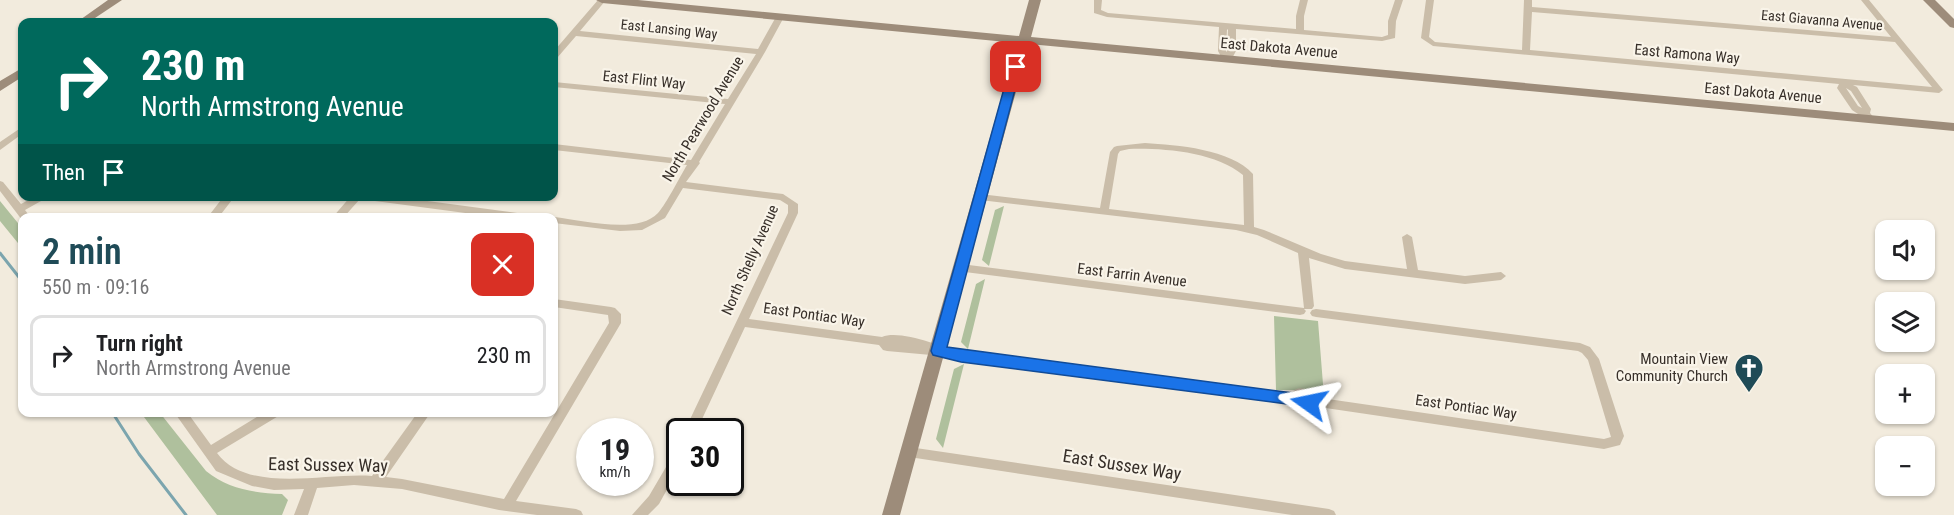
<!DOCTYPE html>
<meta charset="utf-8">
<style>
body{margin:0;font-family:"Roboto Condensed",sans-serif;background:#f6f6f6;color:#202124;height:100vh;display:flex;flex-direction:column;font-size:22px;white-space:nowrap}
*{box-sizing:border-box;margin:0}
p{font-size:20px;color:#757577}
.icon{flex:none;width:33px;height:33px;fill:none;stroke:currentColor;stroke-width:2;stroke-linecap:round;stroke-linejoin:round}
.map{position:relative;flex:1;overflow:hidden}
.sheet{position:absolute;left:18px;top:213px;width:540px;height:204px;display:flex;flex-direction:column;background:#fff;border-radius:12px;box-shadow:0 2px 4px #0004}
.sheet>*{flex:none}
.guide{position:absolute;left:18px;top:18px;width:540px;height:183px;border-radius:12px;box-shadow:0 2px 4px #0004;background:#00695c;color:#fff;overflow:hidden}
.buttons{position:absolute;left:1875px;top:220px;display:grid;gap:12px}
.buttons a{display:grid;place-items:center;width:60px;height:60px;border-radius:12px;background:#fff;box-shadow:0 2px 4px #0004;font-size:30px}
.speed{position:absolute;left:576px;top:418px;display:flex;gap:12px;font-size:30px;font-weight:700;text-align:center}
.speed>*{display:grid;place-content:center;width:78px;height:78px;border-radius:50%;background:#fff;box-shadow:0 2px 4px #0004;line-height:1}
.speed small{font-size:15px;font-weight:400}
.speed .limit{border:3px solid #111;border-radius:9px;background:#fff;color:#111}
.pin{position:absolute;display:grid;place-items:center;width:51px;height:51px;color:#fff;margin:-26px;border-radius:12px;box-shadow:0 3px 9px #0006}
.me{position:absolute;width:66px;margin:-33px;rotate:282deg;stroke-linejoin:round;filter:drop-shadow(0 0 4px #0008)}
.turn{display:flex;align-items:center;gap:21px;height:126px;padding:0 24px;font-size:27px}
.turn .icon{width:78px;height:78px;stroke-width:2.5}
.turn b{display:block;font-size:42px;line-height:51px}
.then{display:flex;align-items:center;height:57px;padding:0 24px;background:#0003;gap:12px;font-size:22px}
.round{display:grid;place-items:center;flex:none;width:63px;height:63px;border-radius:12px;background:#f6f6f6}
.headline{display:flex;align-items:center;justify-content:space-between;height:102px;padding:0 24px}
h1{font-size:36px;font-weight:600;line-height:45px;color:#1f4b57}
ul{padding:0;list-style:none}
li{display:flex;align-items:center;gap:18px;height:81px;margin:0 12px 9px;padding:0 12px;border:3px solid #e0e0e0;border-radius:12px}
li div{flex:1}
li b{display:block;font-size:22px}
li em{font-style:normal}
.map>svg:first-child{display:block}
</style>
<div class="map">
<svg width="1954" height="515" viewBox="0 0 1954 515">
<rect width="100%" height="100%" fill="#f2ebdd"/>
<!-- green -->
<path fill="#afc09d" d="M0,201l22,27v20l-22,-27z
M1004,206l-15,60 -7,-6 13,-50z
M985,279l-17,70 -7,-7 15,-58z
M1274,316l44,5 6,76 -23,-7h-25z
M964,364l-21,84 -7,-9 18,-70z
M141,413h19l46,58c22,18 48,22 76,23l6,6 -6,15h-65z"/>
<g fill="none" stroke-linecap="round" stroke-linejoin="round">
<!-- stream -->
<path stroke="#7ca5ae" stroke-width="3" d="M0,253l22,28
M112,412l27,42 47,61"/>
<!-- street -->
<path fill="#cabda9" fill-rule="evenodd" d="M598,0h8l-26,31 178,18 19,-34h6l1,2 -19,35 -66,110 1,1 -14,19 97,12 15,10v9l-49,106 133,18c18,-8 60,10 79,15l329,42c7,-9 18,-7 24,3l290,42 7,-2 -23,-77 -6,-7 -4,-2 -262,-34 -4,-1 -2,-3 2,-3 4,-1 264,34 10,4 9,12 25,77 -4,9 -16,4 -292,-43c-7,9 -19,7 -24,-3l-327,-43 -25,-7 -5,2 -44,-4 -4,-1 -4,-5 -134,-18 -49,105h-12l104,-219v-8l-8,-5 -97,-12 -18,30 -23,12 -22,1 -66,-8v-5h-3l3,-1c27,3 84,18 104,-4 9,-10 21,-35 29,-48l-133,-15v-6l137,16 34,-56 -171,-17v-5l174,17 28,-45 -180,-18 -19,22h-3v-7z
M1094,0h8l-1,10 7,3 188,16v-13l4,-16h8l-4,16v14l78,7 6,-2v-14l7,-21h8l-7,21 -1,17 -13,3 -146,-12v22l-6,11h-6l-6,-11 1,-24 -112,-10 -13,-4zM1227,29l1,1 -1,22 -1,-1z
M1426,0h8l-5,37 6,5 87,8 2,-50h8v7l359,30 -30,-37h8l74,90 -4,3 -86,-8 4,2 14,22 -1,4 5,6 -5,3 -18,-12 -15,-22 2,-4 -406,-38 -12,-8zM1532,12l363,30 37,45 -402,-37zM1846,88l5,3 11,17 -4,-2z
M22,127v7l-22,16v-8z
M1145,143c32,2 86,6 108,31l1,53 10,3 57,24 24,7 62,8 -5,-32 5,-3 5,3 6,33 47,6 36,-4 5,4 -5,4 -36,4 -120,-15 -36,-11 5,48 -2,3h-8l2,2 -2,3 -4,1 -343,-44 -1,-3 1,-3 4,-1 343,44 -6,-55 -41,-18 -21,-5 -256,-30 -5,-3 5,-3 120,14 10,-56 4,-5 3,-1zM1129,149c35,-1 86,3 114,26l1,50 -135,-16 9,-55 2,-3z
M0,181l3,1 18,22 15,-8h14l-25,14 6,8h-9v2l-22,-29z
M224,196h11l-17,22h-11z
M351,196h39l142,19 5,3h-34l-143,-19 -17,19h-11z
M554,299l57,8 4,1 6,6v9l-105,178 60,8 5,2 2,4h-46l-38,-5 -97,-21 -48,-4 -37,3 -9,27h-14l10,-26 -30,1 -22,-4 -36,-15 -42,-59h13l24,33 54,-33h17l-2,3 -63,38c31,42 110,19 155,23l46,-64h13l-45,65 16,2 102,20 105,-176 -1,-8 -54,-8z
M909,447l420,62 5,2 2,4h-44l-383,-58 -4,-1 -2,-4 2,-4z
M680,449v17l-21,38 -11,11h-16l17,-19 27,-46z"/>
<!-- secondary -->
<path fill="#9d8c7a" fill-rule="evenodd" d="M108,0h14l-33,22h-12z
M596,0h42l381,36 10,-36h12l-10,37 923,86v8l-925,-87 -129,471h-18l135,-472 -415,-40z
M1923,0h12l19,19v9l-4,-1z
M22,68v9l-22,14v-10z"/>
</g>
<!-- route -->
<path fill="#1a73e8" stroke="#114b97" stroke-width="1.5" d="M1016,64l5,3 -74,280 346,46 9,7 7,-3 6,2 2,4 -2,4 -14,5 -14,-8 -326,-42 -28,-7 -2,-4 79,-284z"/>
<!-- icons -->
<defs>
<g id="church-pin" transform="scale(1.5)"><path d="M0 17L-7.5 6A9.5 9.5 0 1 1 7.5 6Z" fill="#1f4b57" stroke="#f9f4e9"/><path d="M-1.2-6h2.4v3.5h3.3v2.4h-3.3V6h-2.4V-.1h-3.3v-2.4h3.3Z" fill="#fff"/></g>
</defs>
<g fill-rule="evenodd">
<use href="#church-pin" x="1749" y="368"/>
</g>
<g text-anchor="middle" stroke-width="4.5" stroke-linejoin="round" paint-order="stroke">
<!-- far-street labels -->
<g font-size="14" fill="#372f29" stroke="#f9f4e9">
<text transform="translate(1822 20) rotate(5)" y="5">East Giavanna Avenue</text>
<text transform="translate(669 29) rotate(6)" y="5">East Lansing Way</text>
</g>
<!-- street labels -->
<g font-size="15" fill="#372f29" stroke="#f9f4e9">
<text transform="translate(1279 48) rotate(5)" y="5">East Dakota Avenue</text>
<text transform="translate(1687 54) rotate(5)" y="5">East Ramona Way</text>
<text transform="translate(644 80) rotate(6)" y="5">East Flint Way</text>
<text transform="translate(1763 93) rotate(5)" y="5">East Dakota Avenue</text>
<text transform="translate(703 119) rotate(-59)" y="5">North Pearwood Avenue</text>
<text transform="translate(750 260) rotate(-66)" y="5">North Shelly Avenue</text>
<text transform="translate(1132 275) rotate(7)" y="5">East Farrin Avenue</text>
<text transform="translate(814 315) rotate(8)" y="5">East Pontiac Way</text>
<text transform="translate(1466 407) rotate(8)" y="5">East Pontiac Way</text>
</g>
<!-- poi labels -->
<g font-size="15" fill="#372f29" stroke="#f9f4e9" text-anchor="end">
<text x="1728" y="364">Mountain View<tspan x="1728" dy="17">Community Church</tspan></text>
</g>
<!-- near-street labels -->
<g font-size="18" fill="#372f29" stroke="#f9f4e9">
<text transform="translate(328 465) rotate(1)" y="6">East Sussex Way</text>
<text transform="translate(1122 465) rotate(9)" y="6">East Sussex Way</text>
</g>
</g>
</svg>
<div class="buttons">
<a><svg class="icon" aria-label="sound" viewBox="0 0 24 24"><path d="M4 9h4l5-4v14l-5-4H4zM17 9q2 3 0 6"/></svg></a>
<a><svg class="icon" aria-label="layers" viewBox="0 0 24 24"><path d="M12 4l9 5-9 5-9-5zM3 14l9 5 9-5"/></svg></a>
<a>+</a>
<a>−</a>
</div>
<div class="speed"><div>19<small>km/h</small></div><div class="limit">30</div></div>
<div class="pin" style="left:1016px;top:67px;background:#d93025"><svg class="icon" aria-label="arrive" viewBox="0 0 24 24"><path d="M6 21V4h12l-3 4 3 4H6"/></svg></div>
<svg class="me" style="left:1309px;top:403px" viewBox="-20 -20 40 40"><path d="M0-17L14 15 0 8-14 15z" fill="#1a73e8" stroke="#fff" stroke-width="4"/></svg>
<div class="guide">
<div class="turn"><svg class="icon" aria-label="right" viewBox="0 0 24 24"><path d="M7 20v-9h11M14 6l5 5-5 5"/></svg><div><b>230 m</b>North Armstrong Avenue</div></div>
<div class="then">Then<svg class="icon" aria-label="arrive" viewBox="0 0 24 24"><path d="M6 21V4h12l-3 4 3 4H6"/></svg></div>
</div>
<section class="sheet">
<div class="headline"><div><h1>2 min</h1><p>550 m · 09:16</p></div><a class="round" style="background:#d93025;color:#fff"><svg class="icon" aria-label="close" viewBox="0 0 24 24"><path d="M6 6l12 12M18 6L6 18"/></svg></a></div>
<ul>
<li><svg class="icon" aria-label="right" viewBox="0 0 24 24"><path d="M7 20v-9h11M14 6l5 5-5 5"/></svg><div><b>Turn right</b><p>North Armstrong Avenue</p></div><em>230 m</em></li>
</ul>
</section>
</div>
